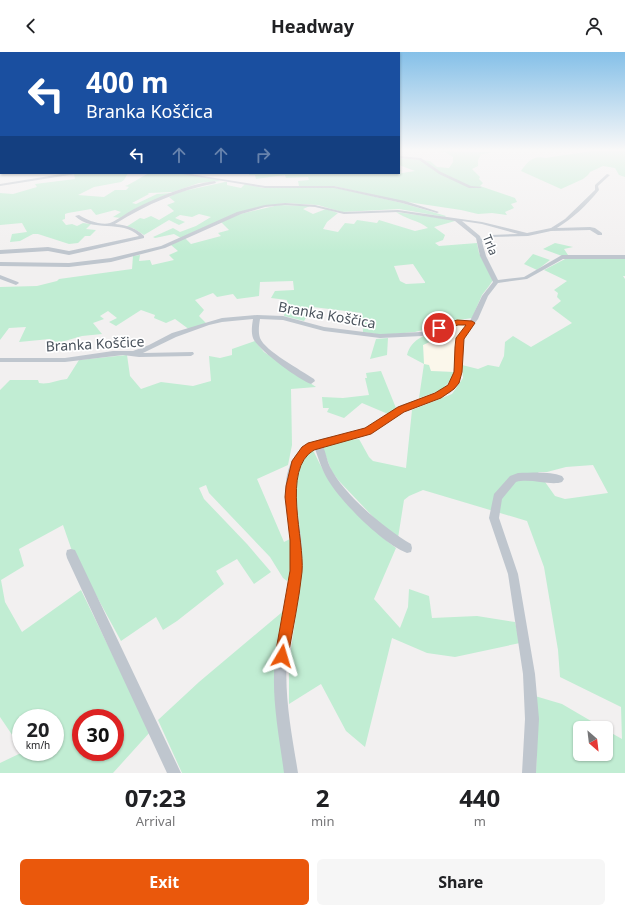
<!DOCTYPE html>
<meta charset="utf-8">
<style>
body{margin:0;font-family:"Noto Sans",sans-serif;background:#f6f6f6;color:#202124;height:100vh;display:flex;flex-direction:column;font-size:15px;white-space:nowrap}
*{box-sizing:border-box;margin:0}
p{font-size:13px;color:#757577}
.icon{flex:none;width:22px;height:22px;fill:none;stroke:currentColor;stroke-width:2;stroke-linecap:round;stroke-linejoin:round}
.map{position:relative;height:721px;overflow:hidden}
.panel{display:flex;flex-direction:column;background:#fff;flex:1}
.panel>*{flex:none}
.hud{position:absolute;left:0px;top:0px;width:400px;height:122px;box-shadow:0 1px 3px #0004;background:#1a4fa0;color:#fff;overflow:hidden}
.needle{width:26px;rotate:152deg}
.tools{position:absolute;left:573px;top:669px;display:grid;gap:8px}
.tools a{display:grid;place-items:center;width:40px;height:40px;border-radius:6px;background:#fff;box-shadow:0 1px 3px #0004;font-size:20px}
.speed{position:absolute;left:12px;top:657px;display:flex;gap:8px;font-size:20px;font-weight:700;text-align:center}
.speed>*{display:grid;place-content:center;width:52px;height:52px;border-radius:50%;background:#fff;box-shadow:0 1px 3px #0004;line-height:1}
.speed small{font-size:10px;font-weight:400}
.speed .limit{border:6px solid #d22;background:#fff;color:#111}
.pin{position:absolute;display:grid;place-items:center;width:34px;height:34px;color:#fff;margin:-17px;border:2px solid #fff;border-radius:50%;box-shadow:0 1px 4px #0007}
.me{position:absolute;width:44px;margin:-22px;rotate:7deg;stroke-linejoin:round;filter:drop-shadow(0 0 3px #0008)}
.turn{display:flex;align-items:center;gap:14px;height:84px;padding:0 20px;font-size:18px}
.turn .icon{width:52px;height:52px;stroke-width:2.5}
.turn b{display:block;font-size:28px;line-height:34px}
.lanes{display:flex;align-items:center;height:38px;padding:0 20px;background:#0003;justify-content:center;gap:20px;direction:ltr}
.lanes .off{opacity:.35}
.eta{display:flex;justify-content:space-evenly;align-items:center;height:68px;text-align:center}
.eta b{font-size:24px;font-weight:700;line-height:28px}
.cta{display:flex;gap:8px;margin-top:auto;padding:8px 20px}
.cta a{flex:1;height:46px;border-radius:6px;background:#ea580c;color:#fff;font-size:16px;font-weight:700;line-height:46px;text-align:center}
.cta a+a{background:#f6f6f6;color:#202124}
header{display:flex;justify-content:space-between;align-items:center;height:52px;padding:0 20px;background:#fff;font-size:18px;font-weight:700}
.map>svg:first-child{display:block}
</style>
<header><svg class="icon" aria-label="back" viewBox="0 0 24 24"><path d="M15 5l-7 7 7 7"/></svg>Headway<svg class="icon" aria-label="person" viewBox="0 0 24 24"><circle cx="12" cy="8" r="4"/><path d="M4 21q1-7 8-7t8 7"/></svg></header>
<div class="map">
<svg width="625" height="721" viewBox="0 0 625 721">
<rect width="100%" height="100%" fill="#f2f0f0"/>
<!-- commercial -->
<path fill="#fbf7eb" d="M458,272l9,1 -6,8 -6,12 -1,27 -23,-1 -7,-7 -1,-19 13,-6 6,-10z"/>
<!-- green -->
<path fill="#c1edd3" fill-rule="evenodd" d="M432,99l63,1 -14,2 -3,6v6l-6,3 8,8 -1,2 4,4 -3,3 35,12 2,4 -6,2 3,4 -9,4 2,3 -15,-2 -14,1 -17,-4 -60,-9 -67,-15h-35l-1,-5 11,-1 -1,-3 -22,1 -1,-3 -29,4 -1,-4h-6v-2h150v-4l3,2 -3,1 3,1 13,-2 -16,-6v-7l31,3 7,6 12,1 4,-6v-5l-8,-5z
M592,99h33v26l-6,-2 -4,-7 -12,-2 -13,6 -2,3 -5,4 -22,10 -40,-18c6,-9 13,-16 24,-13z
M88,121h40l-4,7 -3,2 -27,5 -16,8 26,2 11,-7h11l3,-3 -4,-1c7,-2 20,-12 25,-13 17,-3 54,3 71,8l-22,2 -26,9 -25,1 1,1 -17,9 4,1 21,-10 14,-1 -36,16 -14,9 -8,-1 8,-5 -6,-2 -19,5 -5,-6 -23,4 -3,1v5l-3,1 4,5 6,-1 5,2 6,-3 8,1 -5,5 10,1 -6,6h-5l-7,7 -9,1 -31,-10h-5l-13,7 -10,1 2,-8 15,-2 -5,-9 -22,2v-32l13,1 24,-7 -2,-3 40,-5 -1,-5z
M225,130h2v3l14,3 4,-4 18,4 69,-1 70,16 44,13 -1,1 -46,-8 -57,3 -24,-7 -33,-2 -30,5 -74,30 -7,-4 -19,4 -2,-1 20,-9 7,4 16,-6 15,-9 -12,-3 -7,3 -12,-2 -5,3 10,4 -6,3 -10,-5 -25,15 -11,-7 -7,-1 14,-9 4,1 7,-3 8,4 15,-9 -7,-6 8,-3 -6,-5 10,-5z
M279,153l31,1 -7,3 10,5 13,-5 12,4 -11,9 -4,7 15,3 7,-9 9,1 3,-4 20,3 2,-3 36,11 13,-3c-10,-8 -23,-9 -32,-16l57,8 2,1 -21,6 11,8 -2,5 -8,3 4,3 38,-3 2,10 14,27 -4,6 -7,9 -10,23 -13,2 -44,12 -33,3 -19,-3 -1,-19 -49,-6 -9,14 -20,-5 3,-16 -16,-2 4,-7 19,-1 -1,-9 -33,1 -1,14 -22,3 -4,-5 -16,3 -4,-4 -18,7 9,10 -5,6 7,7 -16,7 -15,-11 -9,4 -12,-5 1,-3 -14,-5 -25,16 -7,-4 8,-4 -9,-7 -8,5 4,3 -11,4 9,11 -20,2 -31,9 -1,-6 -31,3 7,-15 -17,1 -9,12v-53l37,-1 20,-5 2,-2 73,-10 1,-13 7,-1 -1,6 11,-1 2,5 22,-5 -5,-5 9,-4 -7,-6 14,-7 6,6 30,-8 -3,-3 11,-3 -8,-8 19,-8zM413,212l12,18v1l-19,1 -6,-3 -6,-15z
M555,191l18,4 -9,2 4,6 -6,1 -19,-7z
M533,202l17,6 -13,10 -13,-6z
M625,206v18h-2l2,3v494h-89l1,-29 -2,-48 27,8 41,24h-23v26h26v-24l16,9 -1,-32 -61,-30 -2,-27 -14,-83 -17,-46 -104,-31 -14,6 -5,4 -6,38 -19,-15 -40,-42 -7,-9 -9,-23c4,-7 27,-9 36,-10l10,18 4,4 33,7 6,-58 40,-16 11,-16 -1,-13 16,4 10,-4 11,2 5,-11 1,-14 8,-6 18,11 41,-24 -20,-15 9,-7 -4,-4 1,-4 -4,-3 13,-9 -23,-11 21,-11zM593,413l15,28 -43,6 -10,-3 -17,-24h9l19,-5z
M442,277l-6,10 -13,6 1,19 5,1 2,6 23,1c-6,18 -18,20 -35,26l5,-34 -17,-9c4,-17 21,-21 35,-26z
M388,286l-1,17 -17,4 6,-20z
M255,289l9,11 52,35 -25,2 1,56 -4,20 -31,14 27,63 6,-3c1,14 6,30 -3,42l-4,-3 -13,-21 -61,-64 -3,-8 -7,3 5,11 43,45 24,28 -17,12 -17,-25 -21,12 8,13 -47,37 -14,9 -7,-13 -35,24 -49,-90 -9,-26 -44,24 5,17 -23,14 4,22 17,30 59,-42 69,142 -37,41h-113v-10l23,-11h32v-34h-34v30l-21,-31v-327l10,-10h28l1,3c9,2 18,-3 28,-4l12,-19 48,-5 3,21 11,13 20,-7 32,4 18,-5 -2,-25 11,2 12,-3v-6zM81,666h34v34h-34z
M381,319l15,37 -8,6 -26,-11 -18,15 -17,-6 2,-4h-6l-1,-11 21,1 26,-3 -4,-17h2l-1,-5z
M313,398c4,8 8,17 13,25 14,24 47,56 70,73l-22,51 26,29 8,-21 1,-18 20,7 3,22 45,-2 38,6 5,21 -65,14 -28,-4 -35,-15 -27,109 -19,-16 -25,-47 -32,20v-42l11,-74 1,-45 -6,-55 4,-23 7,-10z
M287,556l-12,43v38l13,84h-106l-24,-53 41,-38z"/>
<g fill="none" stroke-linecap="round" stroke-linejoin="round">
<!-- minor -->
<path fill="#bfc6ce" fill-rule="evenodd" d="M399,104l22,2 20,14 30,14 11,1 -2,1h-11l-30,-14 -20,-14 -20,-2z
M0,106h1v2h-1z
M68,121h14l-82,13v-2z
M175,121h9l81,13h69l71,15 34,11 -2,1 -35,-10 -68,-15h-69z
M607,122l3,1 -12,11 1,4c-12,15 -26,28 -42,38l33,-1 5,1 7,5v2h-4l-8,-5 -39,1 -23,5 -36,1 -10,5 4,14 12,24 26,-3 38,-22h63v4h-62l-36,20 -29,4 -10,13 -10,23 -15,20 -2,38 -3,8 -8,8 -46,18 -34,23 -47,12c3,7 4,15 7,21 14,28 54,61 81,77l1,4 -1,4 -4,1c-25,-10 -65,-50 -79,-73 -6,-10 -9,-20 -13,-31 -30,14 -17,63 -14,89 1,10 1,20 0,30 0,31 -11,60 -14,90 -3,39 5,77 11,115h-14c-5,-38 -13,-76 -9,-114 3,-31 14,-60 16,-90 0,-10 1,-20 0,-30 -3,-27 -14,-65 8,-88 15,-16 45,-14 65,-22 13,-4 23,-17 35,-23 16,-7 48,-12 54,-29l4,-38 10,-14 -10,-1 -35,12 -42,2 -56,-7 -41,-11 -23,-1c-1,6 -2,13 0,19 5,13 41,32 54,41l1,2 -4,3c-12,-4 -54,-35 -58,-46 -2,-6 -1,-13 0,-19l-31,3 -13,3 -33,12 -33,16 50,-1 1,2 -3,2 -52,1 -16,-2 -58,7h-65v-4h65l48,-7h20l16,-6 23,-12 33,-10 17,-5 35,-3 26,1 41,11 56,7 41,-2 36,-12 13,1 12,-25 11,-14 -13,-26 -4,-18 -21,-17 -57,-9 -54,2 -29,-7 -30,-2 -20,2 -24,7 -76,34 -54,14 -42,5 -69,-1v-4l69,1 42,-5 50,-12 76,-34 28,-7 20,-2 30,2 29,7 54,-2 84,12 45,11 24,-5 14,-9 30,-29v-5zM462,169l20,3 36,10 -27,1 -10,4 -1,-3z
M215,129l1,2c-36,7 -69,21 -101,41 12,1 21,4 29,12v2l-75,17 -21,-4 -48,3v-4l48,-3 21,4 70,-15c-17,-17 -47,-3 -64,-20l4,-1c7,5 23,11 31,8 8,-3 16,-10 24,-14 26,-13 52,-24 81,-28z
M0,223l18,7 1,1 -3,2 -16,-6z
M518,421c14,0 31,-2 44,3l2,3 -2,3c-11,4 -32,-4 -46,0l-14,17 -3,19 19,56 17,100 4,45 -3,54h-14l3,-54 -2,-45 -15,-100 -19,-56 5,-24 16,-18z
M71,497l4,1 106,223h-14l-100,-215 -1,-4 1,-4z"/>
</g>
<!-- sky -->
<linearGradient id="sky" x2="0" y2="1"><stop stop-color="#85c0e8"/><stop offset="0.49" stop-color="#f9f8f8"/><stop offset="1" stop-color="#f9f8f8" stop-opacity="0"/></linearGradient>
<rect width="625" height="200" fill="url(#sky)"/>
<!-- route -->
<path fill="#ea580c" stroke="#983908" d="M457,268l15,1 3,2 -11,16 -2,33 -3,11 -5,6 -13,9 -37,14 -33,22 -57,16c-33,19 -9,90 -12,122 -3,28 -9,56 -14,84l-2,5 -4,2 -5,-2 -2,-5 15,-85v-31l-5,-43 1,-11 6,-25 10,-14 6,-4 57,-15 33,-21 37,-14 13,-8 6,-13 1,-25 1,-9 10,-13h-8l-19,6 -4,-3z"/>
<g text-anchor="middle" stroke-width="3.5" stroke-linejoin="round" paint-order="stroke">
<!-- far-street labels -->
<g font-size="12" fill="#49525c" stroke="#fff">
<text transform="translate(490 193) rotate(68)" y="4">Trla</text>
</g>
<!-- street labels -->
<g font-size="14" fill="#49525c" stroke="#fff">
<text transform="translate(327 263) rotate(10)" y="5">Branka Koščica</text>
<text transform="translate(95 292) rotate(-3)" y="5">Branka Koščice</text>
</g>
</g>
</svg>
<div class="tools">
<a><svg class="needle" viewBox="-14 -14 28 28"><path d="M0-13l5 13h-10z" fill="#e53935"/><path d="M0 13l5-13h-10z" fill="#757577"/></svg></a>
</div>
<div class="speed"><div>20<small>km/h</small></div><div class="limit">30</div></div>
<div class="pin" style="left:439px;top:276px;background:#d93025"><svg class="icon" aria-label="arrive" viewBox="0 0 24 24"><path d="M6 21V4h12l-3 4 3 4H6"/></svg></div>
<svg class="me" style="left:282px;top:604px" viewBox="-20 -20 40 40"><path d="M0-17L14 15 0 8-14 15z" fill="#ea580c" stroke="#fff" stroke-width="4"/></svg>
<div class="hud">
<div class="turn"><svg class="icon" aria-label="left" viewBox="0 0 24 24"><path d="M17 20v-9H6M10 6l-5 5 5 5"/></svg><div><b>400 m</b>Branka Koščica</div></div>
<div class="lanes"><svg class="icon" aria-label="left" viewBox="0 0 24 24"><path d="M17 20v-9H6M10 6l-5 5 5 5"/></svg><svg class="icon off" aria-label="ahead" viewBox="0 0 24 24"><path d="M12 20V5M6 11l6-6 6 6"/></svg><svg class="icon off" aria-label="ahead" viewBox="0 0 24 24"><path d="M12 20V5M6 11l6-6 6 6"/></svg><svg class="icon off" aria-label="right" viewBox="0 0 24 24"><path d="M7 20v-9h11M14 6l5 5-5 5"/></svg></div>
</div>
</div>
<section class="panel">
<div class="eta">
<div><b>07:23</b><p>Arrival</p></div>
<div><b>2</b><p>min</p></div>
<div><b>440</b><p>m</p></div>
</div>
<div class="cta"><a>Exit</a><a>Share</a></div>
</section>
